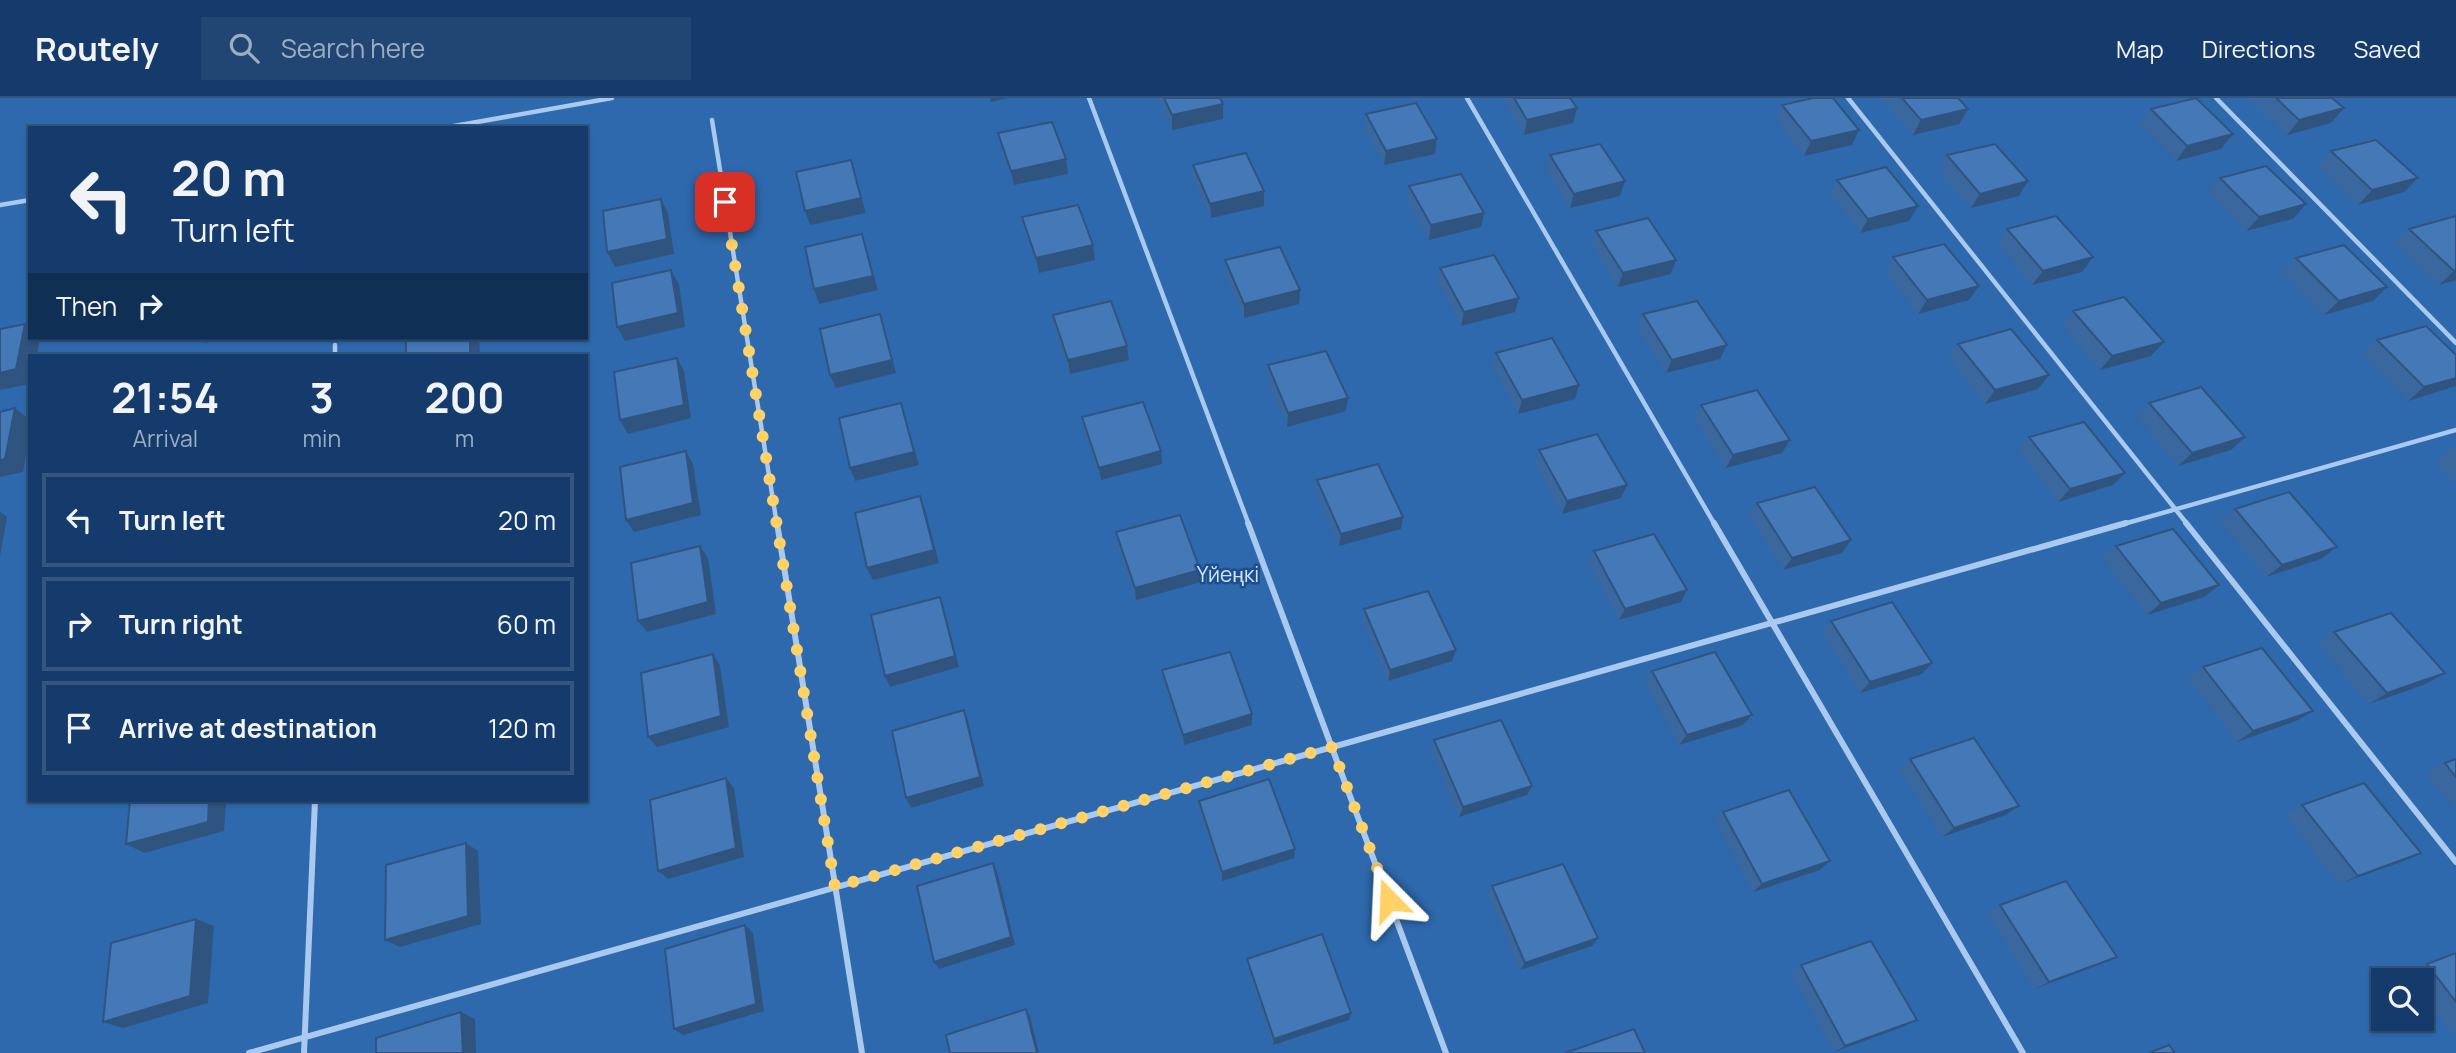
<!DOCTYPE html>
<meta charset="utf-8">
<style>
body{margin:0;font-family:Manrope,sans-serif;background:#214673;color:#f1f3f6;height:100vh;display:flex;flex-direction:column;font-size:26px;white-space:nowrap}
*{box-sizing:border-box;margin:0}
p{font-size:23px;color:#9dadc1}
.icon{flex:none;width:38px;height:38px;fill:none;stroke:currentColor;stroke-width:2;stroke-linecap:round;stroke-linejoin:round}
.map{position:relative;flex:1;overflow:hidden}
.drawer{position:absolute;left:28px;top:256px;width:560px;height:448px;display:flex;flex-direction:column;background:#143b6b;border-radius:0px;box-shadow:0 2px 5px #0004,0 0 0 2px #33557e}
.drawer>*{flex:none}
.guide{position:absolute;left:28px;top:28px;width:560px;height:214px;border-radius:0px;box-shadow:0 2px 5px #0004,0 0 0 2px #33557e;background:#143b6b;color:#f1f3f6;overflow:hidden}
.controls{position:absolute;left:2371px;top:870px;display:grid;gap:14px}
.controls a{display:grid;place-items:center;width:63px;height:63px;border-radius:0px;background:#143b6b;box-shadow:0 2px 5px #0004,0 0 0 2px #33557e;font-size:35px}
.pin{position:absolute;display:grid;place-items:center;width:60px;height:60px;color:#fff;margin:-30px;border-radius:14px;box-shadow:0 4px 10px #0006}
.me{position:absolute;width:77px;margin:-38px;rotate:339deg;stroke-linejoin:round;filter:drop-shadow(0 0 5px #0008)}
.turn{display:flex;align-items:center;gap:24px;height:147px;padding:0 28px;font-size:32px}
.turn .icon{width:91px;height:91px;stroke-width:2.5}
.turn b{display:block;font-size:49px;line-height:60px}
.then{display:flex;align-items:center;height:66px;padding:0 28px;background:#0003;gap:14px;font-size:26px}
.eta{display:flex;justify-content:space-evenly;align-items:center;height:119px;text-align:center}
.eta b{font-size:42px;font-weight:700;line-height:49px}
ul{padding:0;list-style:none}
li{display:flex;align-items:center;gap:21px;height:94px;margin:0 14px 10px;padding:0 14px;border:4px solid #33557e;border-radius:0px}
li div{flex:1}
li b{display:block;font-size:26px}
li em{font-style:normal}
header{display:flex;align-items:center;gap:42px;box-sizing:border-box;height:98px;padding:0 35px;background:#143b6b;border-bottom:2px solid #33557e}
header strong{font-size:33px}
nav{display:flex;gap:38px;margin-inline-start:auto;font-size:24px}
.search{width:490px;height:63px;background:#214673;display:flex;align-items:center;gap:18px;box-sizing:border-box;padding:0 24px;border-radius:0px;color:#9dadc1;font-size:26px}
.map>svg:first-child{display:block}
</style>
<header>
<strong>Routely</strong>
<div class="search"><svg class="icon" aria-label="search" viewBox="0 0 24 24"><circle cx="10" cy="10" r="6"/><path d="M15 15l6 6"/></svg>Search here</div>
<nav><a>Map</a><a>Directions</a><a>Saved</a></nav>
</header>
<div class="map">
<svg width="2456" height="955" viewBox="0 0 2456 955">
<rect width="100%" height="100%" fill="#1b4f8f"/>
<!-- green -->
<path fill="#2e69ad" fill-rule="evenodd" d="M0,0h2456v955h-2456zM30,30h556v210h-556zM30,257h556v445h-556zM2384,882h38v38h-38z"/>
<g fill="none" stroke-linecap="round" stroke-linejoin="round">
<!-- lane-far1 -->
<path stroke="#a9c9ee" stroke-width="4.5" d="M1089,0l160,427
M1467,0l248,427
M1848,0l340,427
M2216,0l240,245
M712,22l65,405
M443,30l169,-30
M0,107l30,-5
M335,247v10
M2120,427l336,-95"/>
<!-- lane -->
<path stroke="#a9c9ee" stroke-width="6" d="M777,425l85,530
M1248,425l198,530
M1714,425l309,530
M2186,425l270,339
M249,955l1877,-530
M304,955l11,-253"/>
</g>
<!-- wall -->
<path fill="#3a679d" d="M1158,0h62l3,6v15l-51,11z
M1502,0h68l7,10 -4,15 -49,12z
M1884,0h74l10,11 -9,15 -46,11 -30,-35z
M2250,0h82l12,10 -13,15 -44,12 -38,-36z
M1782,7l70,40 -48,11 -28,-36z
M2151,11l70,40 -45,12 -36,-37z
M1366,16l71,25 -2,15 -51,11 -20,-36z
M998,35l70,41 -54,11 -13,-37z
M2331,53l87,27 -14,14 -46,13 -40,-39z
M1550,57l70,41 -50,12 -24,-38z
M1947,57l81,26 -9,15 -48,12 -33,-38z
M1193,67l71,41 -53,12 -18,-38z
M2220,80l73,41 -47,12 -38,-39z
M1837,82l81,26 -9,15 -49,12 -30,-39z
M1409,88l72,41 -52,13 -22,-40z
M2456,118v64l-17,5 -44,-42 14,-14z
M1022,119l73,43 -56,13 -14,-41z
M2007,131l75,43 -50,13 -35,-42z
M1596,133l75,43 -53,13 -26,-41z
M1893,159l86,29 -10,14 -51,14 -33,-42z
M2296,160l91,29 -14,14 -49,14 -42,-43z
M1225,162l75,30 -1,14 -55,14 -19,-43z
M1440,170l75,44 -54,14 -23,-44z
M2073,213l91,31 -13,14 -51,14 -38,-45z
M1643,216l84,31 -7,14 -54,14 -29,-45z
M1053,217l74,31 2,14 -59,14 -15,-45z
M2377,242l79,15v31l-48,15 -46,-47z
M1958,246l91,31 -11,14 -53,15 -36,-47z
M1496,255l83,32 -4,14 -57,15 -26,-48z
M1268,267l78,46 -59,16 -20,-48z
M2149,305l96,34 -14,13 -53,16 -41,-50z
M1701,307l89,35 -8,13 -56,15 -32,-49z
M1082,319l80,47 -61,16 -17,-49z
M2029,339l96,36 -12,12 -55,17 -40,-52z
M2456,349v36l-21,-22 17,-13z
M1539,352l88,35 -6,13 -59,16 -27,-51z
M1317,382l84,49 -62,17 -23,-53z
M1757,405l85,50 -59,17 -34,-55z
M2235,411l86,50 -55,18 -46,-55z
M1116,434l85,50 -65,18 -19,-55z
M2116,448l103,39 -15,12 -57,18 -44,-56z
M1594,453l87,51 -62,18 -30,-57z
M1364,511l88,52 -64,20 -26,-60z
M1831,523l91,53 -62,19 -38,-61z
M2334,534l111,41 -19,11 -57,20 -51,-61z
M2203,569l93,54 -59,21 -49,-64z
M1162,572l90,55 -68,20 -21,-64z
M1652,573l100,44 -9,10 -64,20 -34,-63z
M1434,642l93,55 -68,22 -28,-67z
M1910,661l109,47 -13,9 -64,22 -43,-68z
M2456,661v51l-31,-37 20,-10z
M1199,703l96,48 -1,9 -72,23 -23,-71z
M2302,707l119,48 -20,9 -62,22 -54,-70z
M1723,714l97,58 -67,22 -38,-71z
M1492,788l100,60 -72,24 -32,-76z
M2000,807l101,59 -67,25 -47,-76z
M2456,854v85l-34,-44v-13h-10l-6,-8z
M1247,861l104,54 -2,7 -76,25 -26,-79z
M1801,867l116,55 -12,6 -71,26 -43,-79z"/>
<!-- shaded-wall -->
<path fill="#305480" d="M990,0h18l-17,4z
M1223,6v15l-51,11v-15z
M1577,10l-4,15 -49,12 3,-15z
M2344,10l-13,15 -44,12 12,-15z
M1968,11l-9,15 -46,11 8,-15z
M1859,32l-7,15 -48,11 7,-15z
M2233,36l-12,15 -45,12 11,-15z
M1437,41l-2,15 -51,11 2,-14z
M1066,61l2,15 -54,11 -3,-14z
M851,62l15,53 -56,12 -5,-14z
M2418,80l-14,14 -46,13 14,-15z
M1625,83l-5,15 -50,12 4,-14z
M2028,83l-9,15 -48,12 9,-14z
M1264,93v15l-53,12 -1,-14z
M661,101l7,14 6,41 -59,13 -8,-15z
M2306,106l-13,15 -47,12 13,-14z
M1918,108l-9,15 -49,12 8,-14z
M1484,115l-3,14 -52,13 2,-15z
M862,136l16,56 -59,14 -5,-15z
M1093,147l2,15 -56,13 -3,-15z
M2093,159l-11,15 -50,13 11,-14z
M1676,162l-5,14 -53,13 5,-14z
M671,172l8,14 6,43 -60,14 -8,-14z
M2456,172v10l-17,5 15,-14z
M1979,188l-10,14 -51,14 9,-14z
M2387,189l-14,14 -49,14 15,-14z
M1300,192l-1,14 -55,14v-14z
M1519,200l-4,14 -54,14 3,-14z
M880,216l16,59 -60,15 -6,-13z
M25,226l5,4v10h10l-3,17h-7v29l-30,6v-17z
M200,240h26l-21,5z
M470,240h8l1,2 1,15h-10z
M2164,244l-13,14 -51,14 12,-14z
M1727,247l-7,14 -54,14 6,-13z
M1127,248l2,14 -59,14 -2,-14z
M677,260l7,13 7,47 -63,16 -8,-14z
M2049,277l-11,14 -53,15 10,-14z
M2456,280v8l-48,15 16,-14z
M1579,287l-4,14 -57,15 4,-14z
M1348,300l-2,13 -59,16 1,-14z
M901,305l18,62 -64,16 -5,-13z
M15,310l15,12v11l-7,41 -23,5v-17z
M2245,339l-14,13 -53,16 14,-13z
M1790,342l-8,13 -56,15 7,-13z
M686,353l7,13 8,51 -67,17 -8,-12z
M1161,353l1,13 -61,16 -2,-12z
M2125,375l-12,12 -55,17 12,-13z
M1627,387l-6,13 -59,16 5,-13z
M920,398l5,13 14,54 -66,17 -6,-12z
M0,414l7,5 -7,40z
M1403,419l-2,12 -62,17 2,-12z
M1851,442l-9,13 -59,17 9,-12z
M700,448l8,12 8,56 -69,18 -9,-11z
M2337,449l-16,12 -55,18 16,-12z
M1200,472l1,12 -65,18 -1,-12z
M2219,487l-15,12 -57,18 14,-12z
M1687,492l-6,12 -62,18 6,-11z
M940,499l4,11 15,59 -69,20 -5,-11z
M1456,552l-4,11 -64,20 2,-11z
M713,556l7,11 9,62 -72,20 -9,-10z
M1932,565l-10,11 -62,19 10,-11z
M2445,575l-19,11 -57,20 18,-11z
M964,612l4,11 16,65 -73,22 -5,-10z
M2313,613l-17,10 -59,21 16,-11z
M1252,616v11l-68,20 -1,-10z
M1752,617l-9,10 -64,20 8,-10z
M726,680l8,10 10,69 -76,22 -10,-8z
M1532,688l-5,9 -68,22 4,-10z
M209,702h17l-2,31 -80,22 -18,-9z
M2019,708l-13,9 -64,22 12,-9z
M466,745l12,8 3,73 -81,23 -15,-7z
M1295,751l-1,9 -72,23v-9z
M2421,755l-20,9 -62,22 19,-8z
M1830,763l-10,9 -67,22 9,-8z
M993,765l4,8 18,74 -76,24 -5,-7z
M196,821l18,7 -6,77 -85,25 -20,-6z
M745,827l8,8 11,78 -81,24 -9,-6z
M1598,840l-6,8 -72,24 5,-7z
M2117,859l-16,7 -67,25 15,-7z
M1026,911l4,7 9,37h-2z
M461,914l14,7 1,34h-13z
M1351,915l-2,7 -76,25 1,-6z
M1917,922l-12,6 -71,26 11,-6z"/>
<!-- building -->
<path fill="#4478b7" stroke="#305480" stroke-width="2" d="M1164,0h56l3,6 -51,11z
M1514,0h56l7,10 -50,12z
M1813,0h20l26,32 -48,11 -29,-36z
M1902,0h56l10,11 -47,11z
M2196,0l37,36 -46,12 -36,-37z
M2276,0h56l12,10 -45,12z
M1416,5l21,36 -51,12 -20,-37z
M1052,24l14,37 -55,12 -13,-38z
M2376,42l42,38 -46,12 -41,-39z
M1600,46l25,37 -51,13 -24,-39z
M1995,46l33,37 -48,13 -33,-39z
M1246,55l18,38 -54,13 -17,-39z
M851,62l10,38 -56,13 -9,-39z
M2266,68l40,38 -47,13 -39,-39z
M1886,69l32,39 -50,13 -31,-39z
M1461,76l23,39 -53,12 -22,-39z
M661,101l6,40 -60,13 -4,-41z
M1078,107l15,40 -57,13 -14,-41z
M2056,118l37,41 -50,14 -36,-42z
M2456,118v54l-2,1 -45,-42z
M1648,120l28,42 -53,13 -27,-42z
M862,136l11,42 -59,13 -9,-42z
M1944,146l35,42 -52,14 -34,-43z
M2344,147l43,42 -48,14 -43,-43z
M1280,149l20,43 -56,14 -19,-44z
M1494,157l25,43 -55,14 -24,-44z
M671,172l7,43 -61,14 -5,-44z
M2124,199l40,45 -52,14 -39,-45z
M1111,203l16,45 -59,14 -15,-45z
M1697,203l30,44 -55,15 -29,-46z
M880,216l12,46 -62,15 -10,-46z
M25,226l-9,45 -16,4v-44z
M2426,228l30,29v23l-32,9 -47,-47z
M2011,231l38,46 -54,15 -37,-46z
M417,240h53v17h-64v-15z
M1552,240l27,47 -57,15 -26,-47z
M1326,253l22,47 -60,15 -20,-48z
M677,260l7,47 -64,15 -6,-48z
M2201,289l44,50 -53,16 -43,-50z
M1757,292l33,50 -57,15 -32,-50z
M1143,304l18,49 -62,17 -17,-51z
M901,305l13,49 -64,16 -11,-50z
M15,310l-10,51 -5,1v-48z
M2084,324l41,51 -55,16 -41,-52z
M1597,336l30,51 -60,16 -28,-51z
M686,353l7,52 -67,17 -6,-53z
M1378,366l25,53 -62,17 -24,-54z
M1815,389l36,53 -59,18 -35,-55z
M2289,394l48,55 -55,18 -47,-56z
M920,398l14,54 -67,18 -12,-55z
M1180,417l20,55 -65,18 -19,-56z
M2173,431l46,56 -58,18 -45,-57z
M1654,436l33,56 -62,19 -31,-58z
M700,448l8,56 -70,19 -7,-58z
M1428,493l28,59 -66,20 -26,-61z
M940,499l15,59 -70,20 -14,-61z
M1892,504l40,61 -62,19 -39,-61z
M2391,515l54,60 -58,20 -53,-61z
M2262,550l51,63 -60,20 -50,-64z
M1230,554l22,62 -69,21 -21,-65z
M1715,554l37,63 -65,20 -35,-64z
M713,556l8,62 -73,21 -7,-64z
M964,612l16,67 -74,21 -14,-67z
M1501,622l31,66 -69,21 -29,-67z
M1974,640l45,68 -65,22 -44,-69z
M2456,661v18l-11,-14z
M726,680l10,70 -78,23 -8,-71z
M1269,681l26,70 -73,23 -23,-71z
M2364,685l57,70 -63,23 -56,-71z
M1789,692l41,71 -68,23 -39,-72z
M130,702h79l-1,22 -82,22z
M466,745l2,73 -83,24 1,-75z
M993,765l18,74 -77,25 -17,-76z
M1563,766l35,74 -73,25 -33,-77z
M2066,783l51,76 -68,25 -49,-77z
M196,821l-6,77 -87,26 8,-79z
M745,827l11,79 -82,25 -9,-80z
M1322,836l29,79 -77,26 -27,-80z
M1871,843l46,79 -72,26 -44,-81z
M2456,855v49l-29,-38z
M1026,911l11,44h-87l-4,-18z
M461,914l2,41h-87v-15z
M1634,931l11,24h-80z
M2169,947l6,8h-26z"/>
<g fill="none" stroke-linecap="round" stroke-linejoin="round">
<!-- route -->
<path stroke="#ffd166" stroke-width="12" stroke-dasharray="0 21.6" d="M725,104l110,685 497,-140 57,153"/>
</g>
<g text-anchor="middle" stroke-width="5" stroke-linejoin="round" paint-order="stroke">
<!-- park labels -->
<g font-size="21" fill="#cfe3fa" stroke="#1b4f8f">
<text x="1228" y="484">Үйеңкі</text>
</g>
</g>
</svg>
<div class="controls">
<a><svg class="icon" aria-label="search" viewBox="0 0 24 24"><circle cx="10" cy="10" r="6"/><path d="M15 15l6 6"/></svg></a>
</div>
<div class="pin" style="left:725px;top:104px;background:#d93025"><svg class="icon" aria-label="arrive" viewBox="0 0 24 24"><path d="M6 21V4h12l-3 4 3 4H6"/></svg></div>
<svg class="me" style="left:1389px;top:802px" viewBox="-20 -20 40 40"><path d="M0-17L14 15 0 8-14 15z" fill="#ffd166" stroke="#fff" stroke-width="4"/></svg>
<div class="guide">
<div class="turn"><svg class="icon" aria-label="left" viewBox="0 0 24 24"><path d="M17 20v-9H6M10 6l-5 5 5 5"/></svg><div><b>20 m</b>Turn left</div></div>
<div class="then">Then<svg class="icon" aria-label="right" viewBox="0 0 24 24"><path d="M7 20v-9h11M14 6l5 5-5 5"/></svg></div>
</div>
<section class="drawer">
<div class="eta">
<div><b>21:54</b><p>Arrival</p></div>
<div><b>3</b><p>min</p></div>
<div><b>200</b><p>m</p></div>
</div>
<ul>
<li><svg class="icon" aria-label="left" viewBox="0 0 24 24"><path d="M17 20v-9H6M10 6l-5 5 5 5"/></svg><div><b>Turn left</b></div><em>20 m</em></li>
<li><svg class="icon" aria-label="right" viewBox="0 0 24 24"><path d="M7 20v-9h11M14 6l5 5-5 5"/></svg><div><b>Turn right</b></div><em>60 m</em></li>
<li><svg class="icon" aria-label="arrive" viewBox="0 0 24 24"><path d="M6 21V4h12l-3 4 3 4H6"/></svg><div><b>Arrive at destination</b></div><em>120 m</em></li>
</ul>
</section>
</div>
